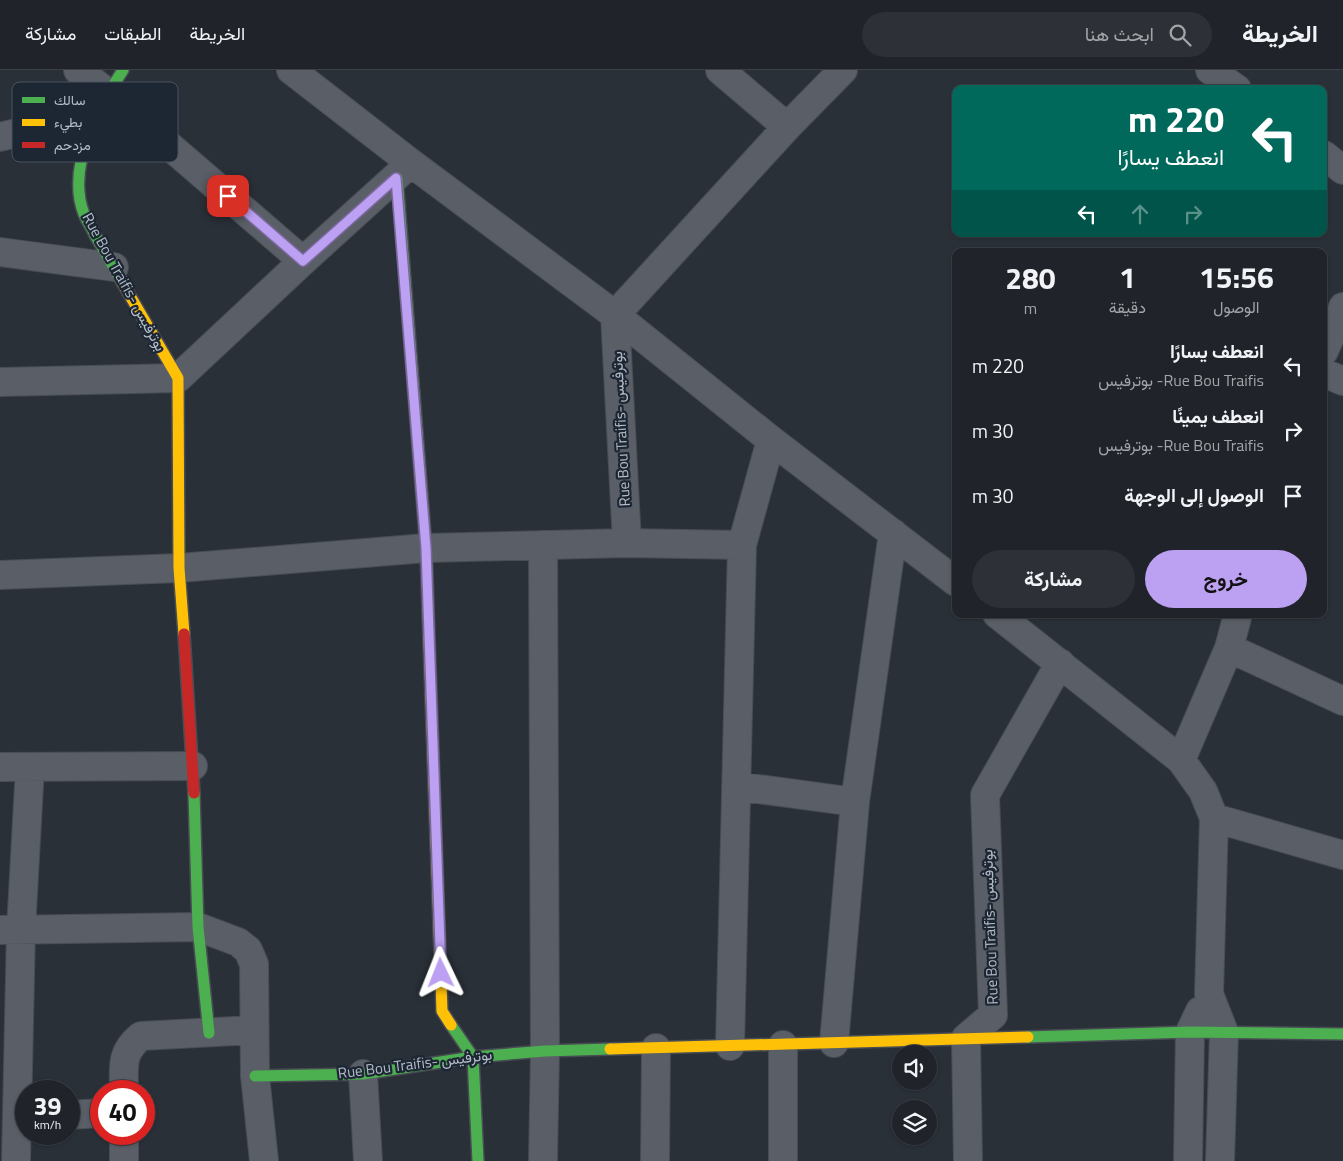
<!DOCTYPE html>
<html lang="ar">
<meta charset="utf-8">
<style>
body{margin:0;font-family:"Titillium Web",Vazirmatn,sans-serif;background:#2d3036;color:#f1f3f6;direction:rtl;height:100vh;display:flex;flex-direction:column;font-size:19px;white-space:nowrap}
*{box-sizing:border-box;margin:0}
p{font-size:16px;color:#a2a4a8}
.icon{flex:none;width:28px;height:28px;fill:none;stroke:currentColor;stroke-width:2;stroke-linecap:round;stroke-linejoin:round}
.map{position:relative;flex:1;overflow:hidden;direction:ltr}
.side{position:absolute;left:952px;top:178px;width:375px;height:370px;display:flex;flex-direction:column;background:#20242a;border-radius:10px;box-shadow:0 1px 4px #0004,0 0 0 1px #3d4147;direction:rtl}
.side>*{flex:none}
.banner{position:absolute;left:952px;top:15px;width:375px;height:152px;border-radius:10px;box-shadow:0 1px 4px #0004,0 0 0 1px #3d4147;direction:rtl;background:#00695c;color:#fff;overflow:hidden}
.buttons{position:absolute;left:892px;top:975px;display:grid;gap:10px}
.buttons a{display:grid;place-items:center;width:45px;height:45px;border-radius:50%;background:#20242a;box-shadow:0 1px 4px #0004,0 0 0 1px #3d4147;font-size:25px}
.speed{position:absolute;left:15px;top:1010px;display:flex;gap:10px;font-size:25px;font-weight:700;text-align:center}
.speed>*{display:grid;place-content:center;width:65px;height:65px;border-radius:50%;background:#20242a;box-shadow:0 1px 4px #0004,0 0 0 1px #3d4147;line-height:1}
.speed small{font-size:12px;font-weight:400}
.speed .limit{border:8px solid #d22;background:#fff;color:#111}
.pin{position:absolute;display:grid;place-items:center;width:42px;height:42px;color:#fff;margin:-21px;border-radius:10px;box-shadow:0 2px 8px #0006}
.me{position:absolute;width:55px;margin:-28px;rotate:358deg;stroke-linejoin:round;filter:drop-shadow(0 0 4px #0008)}
.turn{display:flex;align-items:center;gap:18px;height:105px;padding:0 20px;font-size:22px}
.turn .icon{width:65px;height:65px;stroke-width:2.5}
.turn b{display:block;font-size:35px;line-height:42px}
.lanes{display:flex;align-items:center;height:48px;padding:0 20px;background:#0003;justify-content:center;gap:25px;direction:ltr}
.lanes .off{opacity:.35}
.eta{display:flex;justify-content:space-evenly;align-items:center;height:85px;text-align:center}
.eta b{font-size:30px;font-weight:700;line-height:35px}
.button{display:flex;gap:10px;margin-top:auto;padding:10px 20px}
.button a{flex:1;height:58px;border-radius:30px;background:#bca0f2;color:#111;font-size:20px;font-weight:700;line-height:58px;text-align:center}
.button a+a{background:#2d3036;color:#f1f3f6}
ul{padding:0;list-style:none}
li{display:flex;align-items:center;gap:15px;height:65px;padding:0 20px}
li div{flex:1}
li b{display:block;font-size:19px}
li em{font-style:normal}
header{display:flex;align-items:center;gap:30px;box-sizing:border-box;height:70px;padding:0 25px;background:#20242a;border-bottom:1px solid #3d4147}
header strong{font-size:24px}
nav{display:flex;gap:28px;margin-inline-start:auto;font-size:18px}
.search{width:350px;height:45px;background:#2d3036;display:flex;align-items:center;gap:12px;box-sizing:border-box;padding:0 18px;border-radius:28px;color:#a2a4a8;font-size:19px}
.map>svg:first-child{display:block}
</style>
<header>
<strong>الخريطة</strong>
<div class="search"><svg class="icon" aria-label="search" viewBox="0 0 24 24"><circle cx="10" cy="10" r="6"/><path d="M15 15l6 6"/></svg>ابحث هنا</div>
<nav><a>الخريطة</a><a>الطبقات</a><a>مشاركة</a></nav>
</header>
<div class="map">
<svg width="1343" height="1091" viewBox="0 0 1343 1091">
<rect width="100%" height="100%" fill="#2a3038"/>
<g fill="none" stroke-linecap="round" stroke-linejoin="round">
<!-- street casing -->
<g stroke="#484c53" stroke-width="30">
<path id="street" d="M78,0l30,23 195,168
M291,0l120,93 204,152 156,125 185,142
M720,0l67,57
M1210,0l27,19
M0,67l99,-24
M1324,85l19,15
M0,182l114,15
M1324,281l19,-44
M1324,303l19,8
M0,312l178,-4 125,-117 108,-98
M627,473l-12,-228 172,-188 56,-57
M543,475l2,506 -2,110
M0,505l179,-7 247,-20 201,-5 115,2
M997,544l184,146 22,31 11,27 -5,176 15,38 -4,129
M1229,578l9,-34
M1181,690l48,-112 114,53
M0,697l193,-1
M736,716l119,16 -21,241
M855,732l38,-269
M1214,748l129,37
M0,860l198,-3 40,15 10,8 6,14 1,112 9,85
M730,976l12,-501 29,-105
M363,1004l5,87
M124,1021c0,-24 -4,-38 17,-55l112,-6
M69,1045l32,-2
M124,1064v27
M16,1091l5,-232 9,-162
M655,1091l1,-113
M783,1091v-116
M968,1091l-2,-123 27,-23 -8,-220 75,-132
M1188,1091l2,-129 10,-21"/>
</g>
<!-- fast casing -->
<g stroke="#484c53" stroke-width="14">
<path id="fast" d="M397,108l29,370 3,90
M122,212c-9,-16 -18,-32 -27,-47 -3,-7 -8,-14 -11,-21 -18,-46 14,-106 39,-144
M194,723l4,134 11,106
M451,955l22,32 5,104
M1028,967l162,-5 153,2
M255,1006l108,-2 110,-17 72,-6 65,-2"/>
</g>
<!-- slow casing -->
<g stroke="#484c53" stroke-width="14">
<path id="slow" d="M122,212l56,96 1,190 5,66
M429,568l13,373 9,14
M610,979l418,-12"/>
</g>
<!-- jam casing -->
<g stroke="#484c53" stroke-width="14">
<path id="jam" d="M184,564l10,159"/>
</g>
<!-- street -->
<use href="#street" stroke="#5a5e66" stroke-width="28"/>
<!-- fast -->
<use href="#fast" stroke="#4caf50" stroke-width="11"/>
<!-- slow -->
<use href="#slow" stroke="#ffc107" stroke-width="11"/>
<!-- jam -->
<use href="#jam" stroke="#c62828" stroke-width="11"/>
</g>
<g fill="none" stroke-linecap="round" stroke-linejoin="round">
<!-- route casing -->
<g stroke="#7a689d" stroke-width="12">
<path id="route" d="M228,126l75,65 93,-83 30,370 15,425"/>
</g>
<!-- route -->
<use href="#route" stroke="#bca0f2" stroke-width="9"/>
</g>
<g text-anchor="middle" stroke-width="4.5" stroke-linejoin="round" paint-order="stroke">
<!-- street labels -->
<g font-size="15" fill="#b4bcc9" stroke="#1d2633">
<text transform="translate(124 212) rotate(61)" y="5">Rue Bou Traifis- بوترفيس</text>
<text transform="translate(621 359) rotate(-93)" y="5">Rue Bou Traifis- بوترفيس</text>
<text transform="translate(990 857) rotate(-92)" y="5">Rue Bou Traifis- بوترفيس</text>
<text transform="translate(415 994) rotate(-7)" y="5">Rue Bou Traifis- بوترفيس</text>
</g>
</g>
<!-- legend -->
<rect x="12" y="12" width="166" height="80" rx="8" fill="#1d2633" stroke="#4a5360" stroke-width="1"/>
<rect x="22" y="27" width="23" height="6" fill="#4caf50"/>
<rect x="22" y="49" width="23" height="7" fill="#ffc107"/>
<rect x="22" y="72" width="23" height="6" fill="#c62828"/>
<g font-size="14" fill="#b4bcc9">
<text x="54" y="35">سالك</text>
<text x="54" y="57">بطيء</text>
<text x="54" y="80">مزدحم</text>
</g>
</svg>
<div class="buttons">
<a><svg class="icon" aria-label="sound" viewBox="0 0 24 24"><path d="M4 9h4l5-4v14l-5-4H4zM17 9q2 3 0 6"/></svg></a>
<a><svg class="icon" aria-label="layers" viewBox="0 0 24 24"><path d="M12 4l9 5-9 5-9-5zM3 14l9 5 9-5"/></svg></a>
</div>
<div class="speed"><div>39<small>km/h</small></div><div class="limit">40</div></div>
<div class="pin" style="left:228px;top:126px;background:#d93025"><svg class="icon" aria-label="arrive" viewBox="0 0 24 24"><path d="M6 21V4h12l-3 4 3 4H6"/></svg></div>
<svg class="me" style="left:441px;top:903px" viewBox="-20 -20 40 40"><path d="M0-17L14 15 0 8-14 15z" fill="#bca0f2" stroke="#fff" stroke-width="4"/></svg>
<div class="banner">
<div class="turn"><svg class="icon" aria-label="left" viewBox="0 0 24 24"><path d="M17 20v-9H6M10 6l-5 5 5 5"/></svg><div><b>220 m</b>انعطف يسارًا</div></div>
<div class="lanes"><svg class="icon" aria-label="left" viewBox="0 0 24 24"><path d="M17 20v-9H6M10 6l-5 5 5 5"/></svg><svg class="icon off" aria-label="ahead" viewBox="0 0 24 24"><path d="M12 20V5M6 11l6-6 6 6"/></svg><svg class="icon off" aria-label="right" viewBox="0 0 24 24"><path d="M7 20v-9h11M14 6l5 5-5 5"/></svg></div>
</div>
<section class="side">
<div class="eta">
<div><b>15:56</b><p>الوصول</p></div>
<div><b>1</b><p>دقيقة</p></div>
<div><b>280</b><p>m</p></div>
</div>
<ul>
<li><svg class="icon" aria-label="left" viewBox="0 0 24 24"><path d="M17 20v-9H6M10 6l-5 5 5 5"/></svg><div><b>انعطف يسارًا</b><p>Rue Bou Traifis- بوترفيس</p></div><em>220 m</em></li>
<li><svg class="icon" aria-label="right" viewBox="0 0 24 24"><path d="M7 20v-9h11M14 6l5 5-5 5"/></svg><div><b>انعطف يمينًا</b><p>Rue Bou Traifis- بوترفيس</p></div><em>30 m</em></li>
<li><svg class="icon" aria-label="arrive" viewBox="0 0 24 24"><path d="M6 21V4h12l-3 4 3 4H6"/></svg><div><b>الوصول إلى الوجهة</b></div><em>30 m</em></li>
</ul>
<div class="button"><a>خروج</a><a>مشاركة</a></div>
</section>
</div>
